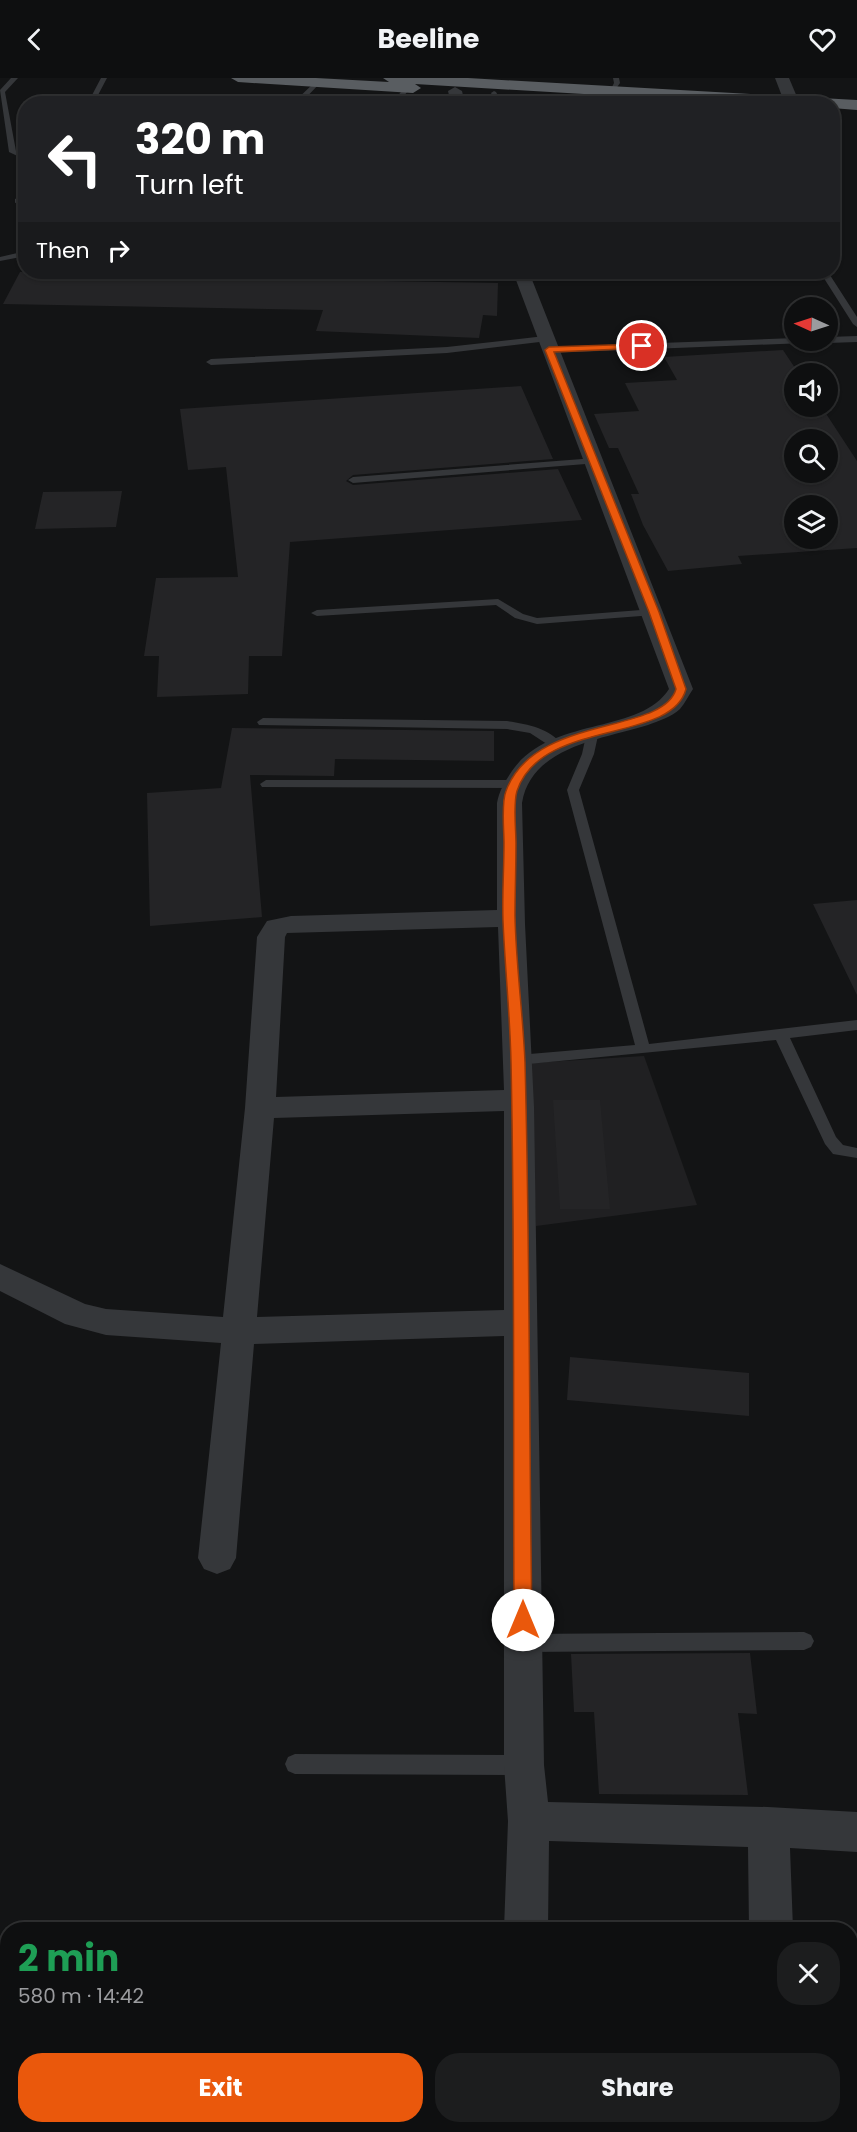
<!DOCTYPE html>
<meta charset="utf-8">
<style>
body{margin:0;font-family:Poppins,sans-serif;background:#1c1d1e;color:#f1f3f6;height:100vh;display:flex;flex-direction:column;font-size:22px;white-space:nowrap}
*{box-sizing:border-box;margin:0}
p{font-size:20px;color:#9b9c9f}
.icon{flex:none;width:33px;height:33px;fill:none;stroke:currentColor;stroke-width:2;stroke-linecap:round;stroke-linejoin:round}
.map{position:relative;flex:1;overflow:hidden}
.drawer{position:absolute;left:0px;top:1844px;width:858px;height:212px;display:flex;flex-direction:column;background:#0e0f10;border-radius:24px 24px 0 0;box-shadow:0 2px 4px #0004,0 0 0 2px #2e2f30}
.drawer>*{flex:none}
.banner{position:absolute;left:18px;top:18px;width:822px;height:183px;border-radius:24px;box-shadow:0 2px 4px #0004,0 0 0 2px #2e2f30;background:#202124;color:#fff;overflow:hidden}
.needle{width:39px;rotate:273deg}
.buttons{position:absolute;left:784px;top:219px;display:grid;gap:12px}
.buttons a{display:grid;place-items:center;width:54px;height:54px;border-radius:50%;background:#0e0f10;box-shadow:0 2px 4px #0004,0 0 0 2px #2e2f30;font-size:30px}
.pin{position:absolute;display:grid;place-items:center;width:51px;height:51px;color:#fff;margin:-26px;border:3px solid #fff;border-radius:50%;box-shadow:0 2px 6px #0007}
.me{position:absolute;width:66px;margin:-33px;rotate:0deg;stroke-linejoin:round;filter:drop-shadow(0 0 4px #0008)}
.turn{display:flex;align-items:center;gap:21px;height:126px;padding:0 18px;font-size:27px}
.turn .icon{width:78px;height:78px;stroke-width:2.5}
.turn b{display:block;font-size:42px;line-height:51px}
.then{display:flex;align-items:center;height:57px;padding:0 18px;background:#0003;gap:12px;font-size:22px}
.round{display:grid;place-items:center;flex:none;width:63px;height:63px;border-radius:24px;background:#1c1d1e}
.overview{display:flex;align-items:center;justify-content:space-between;height:102px;padding:0 18px}
h1{font-size:36px;font-weight:700;line-height:45px;color:#1e9e55}
.primary-button{display:flex;gap:12px;margin-top:auto;padding:12px 18px}
.primary-button a{flex:1;height:69px;border-radius:24px;background:#ea580c;color:#fff;font-size:24px;font-weight:700;line-height:69px;text-align:center}
.primary-button a+a{background:#1c1d1e;color:#f1f3f6}
header{display:flex;justify-content:space-between;align-items:center;height:78px;padding:0 18px;background:#0e0f10;font-size:27px;font-weight:700}
.map>svg:first-child{display:block}
</style>
<header><svg class="icon" aria-label="back" viewBox="0 0 24 24"><path d="M15 5l-7 7 7 7"/></svg>Beeline<svg class="icon" aria-label="heart" viewBox="0 0 24 24"><path d="M12 20l-8-8c-3-5 5-10 8-4 3-6 11-1 8 4z"/></svg></header>
<div class="map">
<svg width="857" height="2054" viewBox="0 0 857 2054">
<rect width="100%" height="100%" fill="#131415"/>
<!-- built -->
<path fill="#202022" d="M644,978l53,149 -161,21 -6,-163z"/>
<!-- building -->
<path fill="#242426" fill-rule="evenodd" d="M20,194h365l-1,9 114,2 -1,33 -14,-1 -4,23 -163,-7 7,-21 -320,-6z
M783,272l16,24h-4v32h26l36,55v87l-119,8 4,8 -74,7 -25,-46 -12,-31h8l-21,-46h-9l-15,-34 45,-3 -14,-28 52,-3 -13,-23zM795,362h33v32h-33zM795,428h33v32h-33z
M521,308l32,73 -200,16 -7,6 7,4 205,-16 24,51 -292,22 -8,114h-33l-1,38 -91,3 2,-41h-15l12,-78 82,-1 -12,-110 -38,3 -8,-61z
M122,413l-6,36 -81,2 8,-37z
M232,650l262,3v30l-159,-2 -1,17 -84,-1 12,142 -112,9 -3,-133 74,-5z
M857,822v95l-44,-91z
M553,1022h47l10,109h-50z
M570,1279l179,16v43l-182,-16z
M750,1575l7,61 -19,-1 10,82 -149,-1 -5,-82h-20l-3,-58z"/>
<g fill="none" stroke-linecap="round" stroke-linejoin="round">
<!-- service -->
<path fill="#35373a" fill-rule="evenodd" d="M11,0h7l-13,14 11,59 10,4v5l-17,-8 -9,-62z
M101,0h6l-10,19 1,7h-7v-7z
M613,0h6l1,5 -7,10 -3,-2 4,-8z
M315,4l5,1 -20,21h-8z
M405,9l5,1 -12,16h-7z
M494,13l2,1 7,12h-7l-5,-11z
M588,20l5,1 -2,5h-7z
M26,116v6l-11,3v-4z
M26,173v5l-26,5v-4z
M820,194h8l29,45v10l-4,-3z
M545,258l3,1v4l-101,12 -236,12 -5,-3 5,-3 236,-12z
M857,258v6l-29,1 -4,-3h4v-3z
M795,260v2h14l-4,3 -256,10 -4,-3 4,-3z
M595,380l5,3 -2,2 -245,20 -5,-3 5,-3z
M498,521l25,15 14,4 117,-9 6,3 -6,3 -117,9 -22,-6 -19,-13 -179,11 -6,-3 6,-3z
M263,640l244,3c21,3 42,7 56,24l-6,4 -4,-1 -23,-15 -23,-4 -248,-4 -2,-3z
M593,649l6,4 -5,23 -15,36 70,254 208,-24v10l-67,8 46,99 7,8 14,3v10l-24,-4 -8,-10 -49,-104 -258,25 -5,-1 -2,-4 7,-5 117,-10 -68,-255 15,-36 5,-23z
M266,702h250l6,4 -6,4 -254,-1 -2,-3z
M804,1554l7,3 3,6 -3,6 -7,3 -281,2 -7,-3 -3,-6 3,-6 7,-3z
M295,1676l229,1 7,3 3,7 -3,7 -7,3 -229,-1 -7,-3 -3,-7 3,-7z"/>
<!-- minor -->
<path fill="#35373a" fill-rule="evenodd" d="M455,9l7,4 3,13h-14l-3,-13z
M513,194h16l164,417c-4,6 -8,14 -13,20 -8,8 -22,12 -32,16 -44,14 -117,21 -126,78l3,121 9,183 10,658 4,37 220,5 89,5v40l-67,-4 3,81h-44l-1,-82 -199,-6 -1,88h-44l4,-108 -4,-56v-429l-250,8 -18,214 -6,11 -13,5 -13,-5 -6,-11 23,-215 -115,-8 -41,-11 -65,-33v-27l85,40 21,5 117,8 22,-209 12,-171 10,-16 24,-5 206,-6v-107c2,-11 7,-20 13,-29 37,-59 129,-38 159,-85zM498,849l6,163 -228,7 9,-160 2,-4zM504,1033v199l-247,7 17,-199z
M282,2048h58l-2,6h-58z
M753,2048h46v6h-46z"/>
<!-- tertiary -->
<path fill="#35373a" fill-rule="evenodd" d="M775,0h14l11,26h-15z"/>
<!-- trunk -->
<path fill="#595d61" fill-rule="evenodd" d="M231,0h85l73,4 -6,-4h85l389,22v10l-25,-2v-4h-80l-337,-20 6,4 -8,5 -175,-11z"/>
</g>
<!-- route -->
<path fill="#ea580c" stroke="#983908" stroke-width="1.5" d="M642,266l4,2 -1,2 -91,4 105,260 27,77c-14,55 -145,29 -169,102 -4,13 -1,39 -1,52 0,25 -1,49 -1,73 1,49 8,98 10,146 5,186 4,372 7,558l-3,5 -6,3 -6,-3 -3,-5c-1,-186 1,-372 -3,-558 -1,-47 -6,-94 -8,-141 -1,-26 1,-52 1,-78 0,-14 -3,-40 2,-52 28,-77 157,-56 170,-102l-27,-77 -104,-262 4,-3z"/>
</svg>
<div class="buttons">
<a><svg class="needle" viewBox="-14 -14 28 28"><path d="M0-13l5 13h-10z" fill="#e53935"/><path d="M0 13l5-13h-10z" fill="#9b9c9f"/></svg></a>
<a><svg class="icon" aria-label="sound" viewBox="0 0 24 24"><path d="M4 9h4l5-4v14l-5-4H4zM17 9q2 3 0 6"/></svg></a>
<a><svg class="icon" aria-label="search" viewBox="0 0 24 24"><circle cx="10" cy="10" r="6"/><path d="M15 15l6 6"/></svg></a>
<a><svg class="icon" aria-label="layers" viewBox="0 0 24 24"><path d="M12 4l9 5-9 5-9-5zM3 14l9 5 9-5"/></svg></a>
</div>
<div class="pin" style="left:642px;top:268px;background:#d93025"><svg class="icon" aria-label="arrive" viewBox="0 0 24 24"><path d="M6 21V4h12l-3 4 3 4H6"/></svg></div>
<svg class="me" style="left:523px;top:1542px" viewBox="-20 -20 40 40"><circle r="19" fill="#fff"/><path d="M0-13L10 11 0 6-10 11z" fill="#ea580c"/></svg>
<div class="banner">
<div class="turn"><svg class="icon" aria-label="left" viewBox="0 0 24 24"><path d="M17 20v-9H6M10 6l-5 5 5 5"/></svg><div><b>320 m</b>Turn left</div></div>
<div class="then">Then<svg class="icon" aria-label="right" viewBox="0 0 24 24"><path d="M7 20v-9h11M14 6l5 5-5 5"/></svg></div>
</div>
<section class="drawer">
<div class="overview"><div><h1>2 min</h1><p>580 m · 14:42</p></div><a class="round"><svg class="icon" aria-label="close" viewBox="0 0 24 24"><path d="M6 6l12 12M18 6L6 18"/></svg></a></div>
<div class="primary-button"><a>Exit</a><a>Share</a></div>
</section>
</div>
